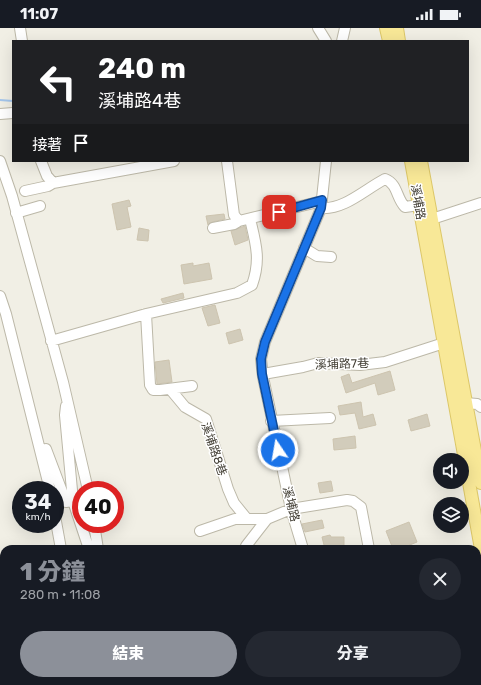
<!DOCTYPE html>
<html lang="zh-TW">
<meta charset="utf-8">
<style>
body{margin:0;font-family:Rubik,"Noto Sans TC",sans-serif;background:#242831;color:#f1f3f6;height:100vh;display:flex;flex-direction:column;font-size:15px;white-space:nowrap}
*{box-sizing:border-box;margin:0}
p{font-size:13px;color:#9ea1a6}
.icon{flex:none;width:22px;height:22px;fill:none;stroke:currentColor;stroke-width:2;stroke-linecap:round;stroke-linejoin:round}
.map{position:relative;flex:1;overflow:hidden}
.sheet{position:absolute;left:0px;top:517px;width:481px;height:140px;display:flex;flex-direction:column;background:#171b24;border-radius:12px 12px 0 0;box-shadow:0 4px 16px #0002}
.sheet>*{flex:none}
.banner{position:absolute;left:12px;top:12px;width:457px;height:122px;border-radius:0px;box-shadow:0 4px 16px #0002;background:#202124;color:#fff;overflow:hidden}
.controls{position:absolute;left:433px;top:425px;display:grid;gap:8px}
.controls a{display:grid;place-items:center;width:36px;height:36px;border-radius:50%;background:#171b24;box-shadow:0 4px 16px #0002;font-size:20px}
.speed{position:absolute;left:12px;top:453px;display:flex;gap:8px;font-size:20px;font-weight:700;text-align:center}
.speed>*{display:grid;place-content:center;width:52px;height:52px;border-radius:50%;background:#171b24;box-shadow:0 4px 16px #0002;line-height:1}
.speed small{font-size:10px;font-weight:400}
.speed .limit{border:6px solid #d22;background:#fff;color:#111}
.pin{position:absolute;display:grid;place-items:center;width:34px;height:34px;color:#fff;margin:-17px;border-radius:8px;box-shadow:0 2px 6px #0006}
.me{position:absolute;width:44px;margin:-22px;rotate:348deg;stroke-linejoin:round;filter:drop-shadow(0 0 3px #0008)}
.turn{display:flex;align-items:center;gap:14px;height:84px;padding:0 20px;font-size:18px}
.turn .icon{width:52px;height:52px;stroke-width:2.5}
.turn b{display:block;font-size:28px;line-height:34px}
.then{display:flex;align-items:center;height:38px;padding:0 20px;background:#0003;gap:8px;font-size:15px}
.round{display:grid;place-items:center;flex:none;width:42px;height:42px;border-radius:21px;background:#242831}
.overview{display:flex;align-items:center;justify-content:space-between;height:68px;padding:0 20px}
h1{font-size:24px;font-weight:800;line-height:30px;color:#8c9099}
.primary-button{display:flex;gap:8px;margin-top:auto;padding:8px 20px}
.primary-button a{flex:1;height:46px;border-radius:24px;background:#8c9099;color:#fff;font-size:16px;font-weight:800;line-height:46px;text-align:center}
.primary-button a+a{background:#242831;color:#f1f3f6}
.status{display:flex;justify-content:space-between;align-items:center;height:28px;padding:0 20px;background:#171b24;direction:ltr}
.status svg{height:11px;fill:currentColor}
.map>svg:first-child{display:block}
</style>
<div class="status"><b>11:07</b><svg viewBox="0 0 49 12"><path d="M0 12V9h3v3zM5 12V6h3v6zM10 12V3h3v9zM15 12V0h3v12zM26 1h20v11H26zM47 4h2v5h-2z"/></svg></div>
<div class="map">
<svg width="481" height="657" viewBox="0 0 481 657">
<rect width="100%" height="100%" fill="#f1efe5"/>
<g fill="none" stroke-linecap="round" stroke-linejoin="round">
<!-- stream -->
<path stroke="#a4c6ec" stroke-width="2" d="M0,72l13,1
M244,657l7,-4"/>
</g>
<!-- building -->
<path fill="#d2ccbb" stroke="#cdc4af" d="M129,172l2,6 -4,1 4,20 -14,3 -5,-26z
M224,186l1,5 -13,3 -4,3 -2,-9z
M245,198l3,14 -13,5 -4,-14z
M139,200l10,2 -1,11 -11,-1z
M193,235v3l16,-3 3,16 -28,5 -3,-19z
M183,265l1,5 -21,5 -2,-4z
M215,277l5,18 -12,3 -6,-18z
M240,301l3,11 -14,4 -3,-11z
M169,332l3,22 -15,2 -2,-22z
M390,343l5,19 -17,5 -3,-12 -29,10 -5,-16 8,-3 3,9z
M361,374l2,15 10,-3 3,11 -17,4 -4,-16 -15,2 -2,-9z
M427,386l3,12 -19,5 -3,-11z
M355,408l1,12 -22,2 -1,-11z
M331,453l2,10 -13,2 -2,-10z
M322,492l2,8 -19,4 -3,-8z
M409,494l8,20 -17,7h-7l-7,-18z
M330,507l1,2h13v12h-19l-3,-12z"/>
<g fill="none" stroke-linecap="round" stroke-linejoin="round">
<!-- minor casing -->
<g stroke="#bcb8a8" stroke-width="12">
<path id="minor" d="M20,0l2,13
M318,0l8,13
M342,13l3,-13
M0,86l13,-1
M0,133l12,35 51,186 25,108
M41,133l6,15 6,7 121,-22
M227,133l7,54 5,6 83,-20
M25,163l23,-5 5,-3
M321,180c23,2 43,-18 64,-29 13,5 11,19 20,28l14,-2
M16,185l24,-7
M432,191l49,-16
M213,200l21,-4 5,-3
M304,220l13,8 14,1
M0,268l6,18 44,176
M146,286l4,71 3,5h7l32,-4
M51,313l95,-27 91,-21 15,-8c9,-25 4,-41 -2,-66
M263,346l40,-7 15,-4 42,2 25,-3 59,-19
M170,361l15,18 21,12 22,70 6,14 13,16
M466,375l11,1 4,3
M66,378l-1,9 8,86 16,48
M271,393l59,-3
M46,421l20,53 7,-1
M55,488l6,33
M94,496l4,25
M200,503l35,-12h32l24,-10 56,-9 6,1 8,6 8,42
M246,518l21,-27
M303,521l-12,-40 -28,-132 -2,-18 4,-17 56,-134 5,-47
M477,592l4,-1
M85,653l1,4
M124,653l1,4
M357,653l2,4
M442,653v4"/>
</g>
<!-- major casing -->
<g stroke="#dcc768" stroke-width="14">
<path id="major" d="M386,0l3,13
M397,0l2,13
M411,133l70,388
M421,133l60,322"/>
</g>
<!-- minor -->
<use href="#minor" stroke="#fff" stroke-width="10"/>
<!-- major -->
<use href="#major" stroke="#f8e897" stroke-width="12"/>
</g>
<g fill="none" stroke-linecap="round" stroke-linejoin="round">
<!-- route casing -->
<g stroke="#114b97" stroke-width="10">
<path id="route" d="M278,422l-16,-76 -1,-15 4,-17 56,-134 1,-8 -43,12"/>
</g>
<!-- route -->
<use href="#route" stroke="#1a73e8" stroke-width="7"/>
</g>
<g text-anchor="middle" stroke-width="3" stroke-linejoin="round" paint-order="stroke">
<!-- street labels -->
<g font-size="12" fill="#433f35" stroke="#fff">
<text transform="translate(418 174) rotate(80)" y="4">溪埔路</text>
<text transform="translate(342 336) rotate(-2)" y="4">溪埔路7巷</text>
<text transform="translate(214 421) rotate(71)" y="4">溪埔路8巷</text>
<text transform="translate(291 476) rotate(76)" y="4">溪埔路</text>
</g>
</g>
</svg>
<div class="controls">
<a><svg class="icon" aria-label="sound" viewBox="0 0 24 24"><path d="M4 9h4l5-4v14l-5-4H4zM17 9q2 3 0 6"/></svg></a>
<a><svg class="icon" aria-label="layers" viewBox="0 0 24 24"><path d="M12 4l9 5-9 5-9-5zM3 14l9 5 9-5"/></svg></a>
</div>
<div class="speed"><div>34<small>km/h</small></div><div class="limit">40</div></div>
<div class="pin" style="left:279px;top:184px;background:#d93025"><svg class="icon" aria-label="arrive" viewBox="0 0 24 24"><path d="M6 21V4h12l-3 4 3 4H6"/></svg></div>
<svg class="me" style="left:278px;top:422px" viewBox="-20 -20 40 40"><circle r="17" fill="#1a73e8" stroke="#fff" stroke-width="3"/><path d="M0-11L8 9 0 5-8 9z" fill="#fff"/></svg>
<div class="banner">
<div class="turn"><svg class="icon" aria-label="left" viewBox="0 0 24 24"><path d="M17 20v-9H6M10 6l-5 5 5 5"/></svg><div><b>240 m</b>溪埔路4巷</div></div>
<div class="then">接著<svg class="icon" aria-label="arrive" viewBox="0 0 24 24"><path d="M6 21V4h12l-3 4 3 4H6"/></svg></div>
</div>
<section class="sheet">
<div class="overview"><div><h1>1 分鐘</h1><p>280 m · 11:08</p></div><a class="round"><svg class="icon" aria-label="close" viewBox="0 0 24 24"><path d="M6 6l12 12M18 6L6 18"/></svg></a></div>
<div class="primary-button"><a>結束</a><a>分享</a></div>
</section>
</div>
